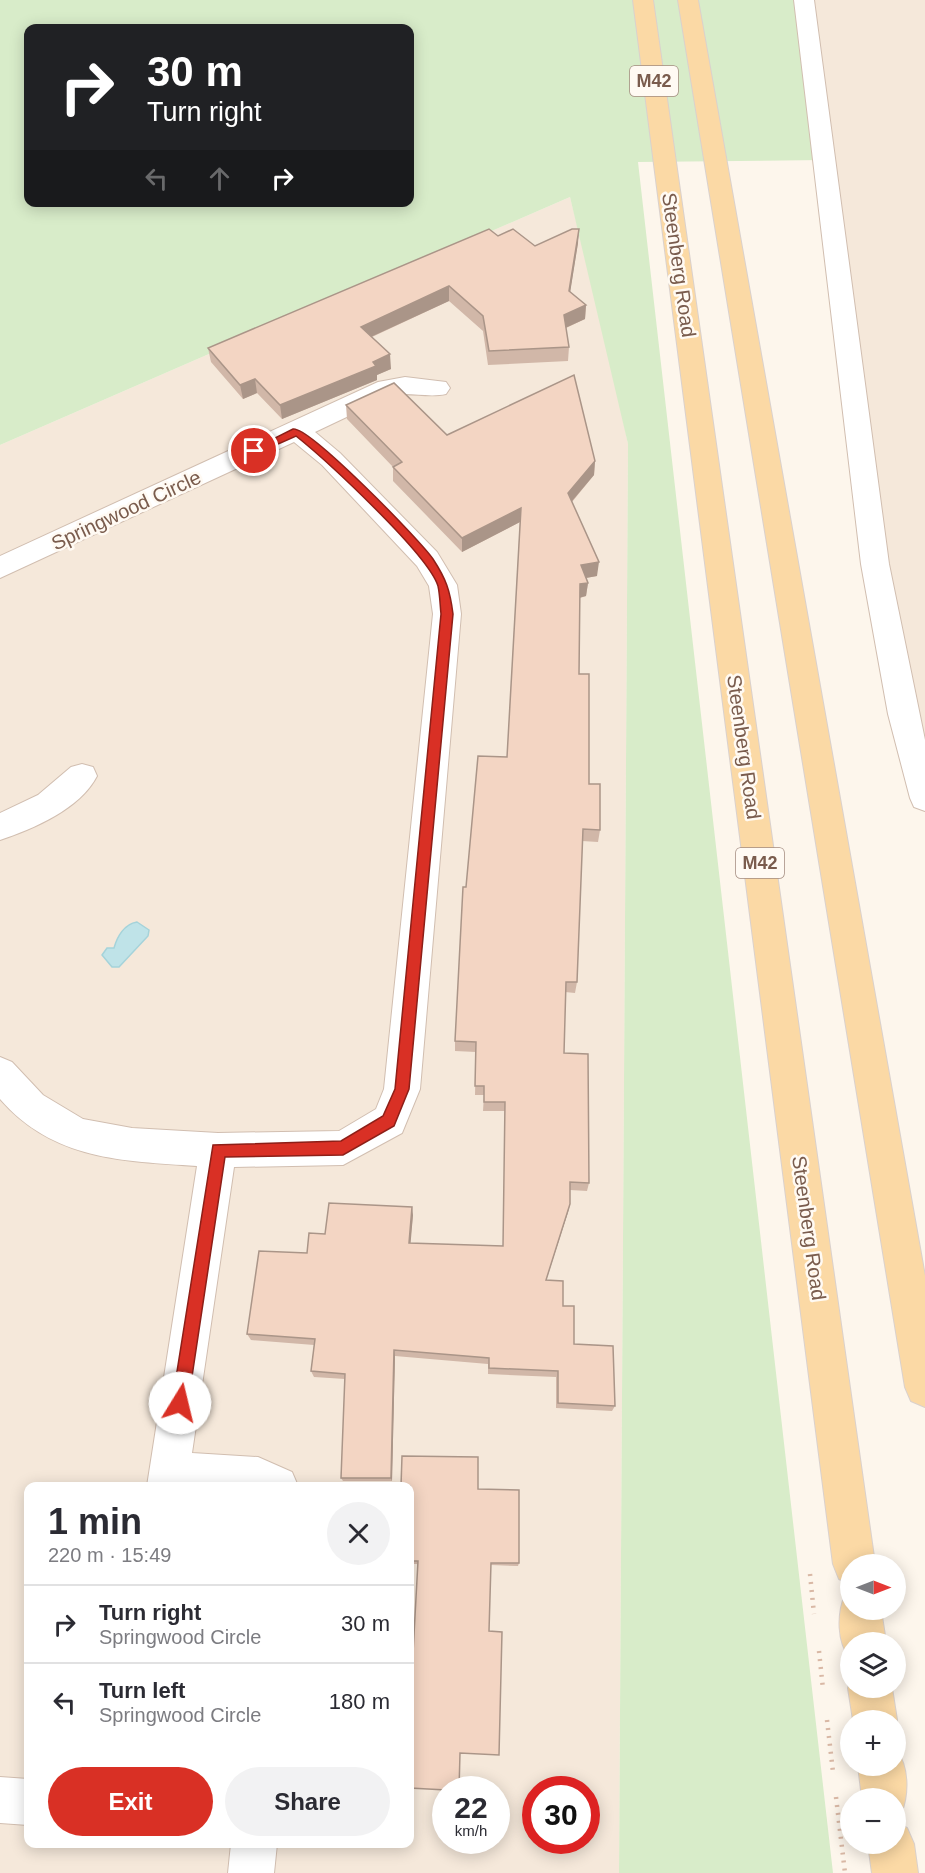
<!DOCTYPE html>
<meta charset="utf-8">
<style>
body{margin:0;font-family:Arial,sans-serif;background:#f2f2f3;color:#2b2b33;height:100vh;display:flex;flex-direction:column;font-size:22px;white-space:nowrap}
*{box-sizing:border-box;margin:0}
p{font-size:20px;color:#7c7c81}
.icon{flex:none;width:33px;height:33px;fill:none;stroke:currentColor;stroke-width:2;stroke-linecap:round;stroke-linejoin:round}
.map{position:relative;flex:1;overflow:hidden}
.side{position:absolute;left:24px;top:1482px;width:390px;height:366px;display:flex;flex-direction:column;background:#fff;border-radius:12px;box-shadow:0 3px 15px #0003}
.side>*{flex:none}
.guide{position:absolute;left:24px;top:24px;width:390px;height:183px;border-radius:12px;box-shadow:0 3px 15px #0003;background:#202124;color:#fff;overflow:hidden}
.needle{width:39px;rotate:90deg}
.fabs{position:absolute;left:840px;top:1554px;display:grid;gap:12px}
.fabs a{display:grid;place-items:center;width:66px;height:66px;border-radius:50%;background:#fff;box-shadow:0 3px 15px #0003;font-size:30px}
.speed{position:absolute;left:432px;top:1776px;display:flex;gap:12px;font-size:30px;font-weight:700;text-align:center}
.speed>*{display:grid;place-content:center;width:78px;height:78px;border-radius:50%;background:#fff;box-shadow:0 3px 15px #0003;line-height:1}
.speed small{font-size:15px;font-weight:400}
.speed .limit{border:9px solid #d22;background:#fff;color:#111}
.pin{position:absolute;display:grid;place-items:center;width:51px;height:51px;color:#fff;margin:-26px;border:3px solid #fff;border-radius:50%;box-shadow:0 2px 6px #0007}
.me{position:absolute;width:66px;margin:-33px;rotate:9deg;stroke-linejoin:round;filter:drop-shadow(0 0 4px #0008)}
.turn{display:flex;align-items:center;gap:21px;height:126px;padding:0 24px;font-size:27px}
.turn .icon{width:78px;height:78px;stroke-width:2.5}
.turn b{display:block;font-size:42px;line-height:51px}
.lanes{display:flex;align-items:center;height:57px;padding:0 24px;background:#0003;justify-content:center;gap:30px;direction:ltr}
.lanes .off{opacity:.35}
.round{display:grid;place-items:center;flex:none;width:63px;height:63px;border-radius:32px;background:#f2f2f3}
.head{display:flex;align-items:center;justify-content:space-between;height:102px;padding:0 24px}
h1{font-size:36px;font-weight:800;line-height:45px}
.action{display:flex;gap:12px;margin-top:auto;padding:12px 24px}
.action a{flex:1;height:69px;border-radius:36px;background:#d93025;color:#fff;font-size:24px;font-weight:800;line-height:69px;text-align:center}
.action a+a{background:#f2f2f3;color:#2b2b33}
ul{padding:0;list-style:none}
li{display:flex;align-items:center;gap:18px;height:78px;padding:0 24px;border-top:2px solid #e1e1e2}
li div{flex:1}
li b{display:block;font-size:22px}
li em{font-style:normal}
.map>svg:first-child{display:block}
</style>
<div class="map">
<svg width="925" height="1873" viewBox="0 0 925 1873">
<rect width="100%" height="100%" fill="#fdf6ec"/>
<!-- residential -->
<path fill="#f5e8da" fill-rule="evenodd" d="M804,0h121v798l-2,-4z
M570,197l39,155 19,92 -9,1429h-619v-1428zM28,1486h382v358h-382zM446,1790h50v50h-50zM536,1790h50v50h-50z"/>
<!-- green -->
<path fill="#d8ecc9" fill-rule="evenodd" d="M0,0h804l19,160 -185,2 195,1711h-214l9,-1429 -58,-247 -570,248zM28,28h382v174h-382z"/>
<!-- water -->
<path fill="#bfe3e8" stroke="#a5d3da" stroke-width="1.5" d="M137,922l12,8 -1,6 -29,31h-7l-10,-12 5,-7h7c3,-11 10,-24 23,-26z"/>
<g fill="none" stroke-linecap="round" stroke-linejoin="round">
<!-- minor casing -->
<g stroke="#d1beb0" stroke-width="2">
<path id="minor" d="M794,0h20l75,564 36,176v71l-11,-4 -4,-9 -22,-84 -27,-150z
M405,377l41,5 4,6 -4,6c-17,4 -35,-2 -53,1l-78,37 25,21 97,99 20,33 4,29 -41,475 -18,44 -59,32 -109,2 -42,286 66,4 34,15 6,14h-151l50,-320c-75,-5 -144,-6 -197,-67v-42l12,5 31,33 40,24 49,9 86,5 121,-2 37,-22 8,-20 49,-475 -4,-28 -12,-20 -95,-101 -28,-23 -294,136v-22l378,-174z
M82,764l11,3 4,9c-17,33 -64,53 -97,64v-27l38,-18 33,-28z
M0,1777l28,2v46l-28,-2z
M231,1844h46l-3,29h-46z"/>
</g>
<!-- major casing -->
<g stroke="#dad1cd" stroke-width="2">
<path id="major" d="M633,0h20l222,1564h-25v20l-11,-5 -6,-15z
M678,0h20l227,1276v131l-14,-6 -6,-14z
M850,1593v17h31l5,32h-36v16c-13,-16 -13,-44 -5,-63z
M850,1682v6h42l5,32 -1,4v-4h-43l-5,-32z
M896,1749c13,18 13,45 5,65l-5,2v-18h-34l-4,-32h38z
M896,1823l11,5 7,16 4,29h-46l-4,-29h28z"/>
</g>
<!-- path -->
<path stroke="#d9b8a5" stroke-width="4.5" stroke-dasharray="2 6" stroke-linecap="butt" d="M810,1574l4,40
M819,1651l4,38
M827,1720l6,52
M836,1797l9,76"/>
<!-- minor -->
<use href="#minor" fill="#fff" fill-rule="evenodd"/>
<!-- major -->
<use href="#major" fill="#fbd9a5" fill-rule="evenodd"/>
</g>
<!-- wall -->
<path fill="#d1b7a8" d="M498,236l37,10 43,-3 -8,49 16,13 -1,14 -19,9 3,19 -1,14 -80,4 -5,-34 -34,-30 -77,36 19,32 -14,6v5l-95,39 -25,-26 -14,6 -32,-37 -3,-14z
M346,405l101,30 148,26 -1,14 -22,27 25,74 -11,2 2,5 -2,13 -6,2 -1,76 10,110 11,46 -2,12 -16,-1 -5,141 -2,11 -10,-1 -1,61 25,130 -2,8 -17,-1v14l-2,8 -22,68 17,26 11,38 41,62 -3,5 -56,-3v-31l-68,-3v-10l-93,-8 -3,125h-49l-2,-3 4,-99 -31,-2 -3,-6 3,-26 -63,-5 -4,-6 60,-81 18,-19 88,-19 -3,28 93,3 2,-135h-22l1,-16h-9l1,-43 -21,-1v-10l11,-154 41,-130 13,-235 -58,30 -69,-71v-14l-46,-48z
M410,1486l68,3 41,74 -1,3 -27,-1 -31,188 -43,-189h-7z"/>
<!-- shaded-wall -->
<path fill="#aa9588" d="M579,229l-1,14 -10,63 1,-15z
M449,286v15l-87,40 -1,-14z
M586,305l-1,14 -22,10 1,-14z
M390,354l1,15 -14,6v5l-95,39 -2,-14z
M255,379l2,14 -14,6 -3,-14z
M595,461l-1,14 -27,32 1,-14z
M521,508l-1,14 -58,30v-14z
M599,562l-2,14 -17,3 1,-14z
M588,583l-2,13 -8,2 2,-14z
M570,1204l-2,8 -24,75 2,-7z
M412,1207l1,8 -3,35 -1,-7z
M394,1350l1,6 -3,125 -1,-3z"/>
<!-- building -->
<path fill="#f3d5c3" stroke="#aa9588" stroke-width="1.5" d="M489,229l9,7 15,-7 22,17 37,-17h7l-10,62 17,14 -22,10 5,32 -80,4 -6,-35 -34,-30 -88,41 29,27 -17,8 3,4 -96,39 -25,-26 -15,6 -32,-37z
M574,375l21,86 -27,32 31,69 -18,3 7,18 -8,1 -1,90h10v110h11v46l-17,-1 -6,153h-11l-2,71 24,1 1,129 -19,-1v22l-24,76 17,1v25h11v38l39,2 2,60 -57,-3v-32l-69,-3v-10l-95,-8 -3,128h-50l4,-104 -34,-3 4,-32 -68,-5 12,-83 48,2 2,-20 16,1 4,-31 83,4 -3,36 94,3 2,-144h-21v-16h-9l1,-44 -21,-1 8,-154h3l12,-131 29,1 14,-249 -59,30 -69,-71 9,-5 -56,-57 48,-22 53,52z
M402,1456l76,1v32l41,1v73h-28l-2,68 13,1 -3,123 -39,-2 -1,37h-13l-36,-2v-80l8,-147h-8v-75h-9z"/>
<!-- route -->
<path fill="#d93025" stroke="#8d1f18" stroke-width="1.5" d="M293,429c16,-3 127,111 140,130 13,20 17,31 20,55l-44,475 -15,37 -51,29 -118,2 -37,246 -2,6 -6,2 -6,-2 -2,-6 41,-258 128,-4 42,-25 12,-27 46,-475c-1,-9 -1,-19 -3,-28 -10,-32 -112,-126 -142,-150l-38,17 -9,-2z"/>
<g text-anchor="middle" stroke-width="5" stroke-linejoin="round" paint-order="stroke">
<!-- shield labels -->
<g fill="#fffaf3" stroke="#a28b7f" stroke-width="1.5">
<rect x="630" y="66" width="48" height="30" rx="4.5"/>
<rect x="736" y="848" width="48" height="30" rx="4.5"/>
</g>
<g font-size="18" font-weight="bold" fill="#7a5c4d">
<text x="654" y="87">M42</text>
<text x="760" y="869">M42</text>
</g>
<!-- street labels -->
<g font-size="20" fill="#7a5c4d" stroke="#fffaf3">
<text transform="translate(679 265) rotate(82)" y="7">Steenberg Road</text>
<text transform="translate(126 510) rotate(-25)" y="7">Springwood Circle</text>
<text transform="translate(744 747) rotate(82)" y="7">Steenberg Road</text>
<text transform="translate(809 1228) rotate(82)" y="7">Steenberg Road</text>
</g>
</g>
</svg>
<div class="fabs">
<a><svg class="needle" viewBox="-14 -14 28 28"><path d="M0-13l5 13h-10z" fill="#e53935"/><path d="M0 13l5-13h-10z" fill="#7c7c81"/></svg></a>
<a><svg class="icon" aria-label="layers" viewBox="0 0 24 24"><path d="M12 4l9 5-9 5-9-5zM3 14l9 5 9-5"/></svg></a>
<a>+</a>
<a>−</a>
</div>
<div class="speed"><div>22<small>km/h</small></div><div class="limit">30</div></div>
<div class="pin" style="left:254px;top:451px;background:#d93025"><svg class="icon" aria-label="arrive" viewBox="0 0 24 24"><path d="M6 21V4h12l-3 4 3 4H6"/></svg></div>
<svg class="me" style="left:180px;top:1403px" viewBox="-20 -20 40 40"><circle r="19" fill="#fff"/><path d="M0-13L10 11 0 6-10 11z" fill="#d93025"/></svg>
<div class="guide">
<div class="turn"><svg class="icon" aria-label="right" viewBox="0 0 24 24"><path d="M7 20v-9h11M14 6l5 5-5 5"/></svg><div><b>30 m</b>Turn right</div></div>
<div class="lanes"><svg class="icon off" aria-label="left" viewBox="0 0 24 24"><path d="M17 20v-9H6M10 6l-5 5 5 5"/></svg><svg class="icon off" aria-label="ahead" viewBox="0 0 24 24"><path d="M12 20V5M6 11l6-6 6 6"/></svg><svg class="icon" aria-label="right" viewBox="0 0 24 24"><path d="M7 20v-9h11M14 6l5 5-5 5"/></svg></div>
</div>
<section class="side">
<div class="head"><div><h1>1 min</h1><p>220 m · 15:49</p></div><a class="round"><svg class="icon" aria-label="close" viewBox="0 0 24 24"><path d="M6 6l12 12M18 6L6 18"/></svg></a></div>
<ul>
<li><svg class="icon" aria-label="right" viewBox="0 0 24 24"><path d="M7 20v-9h11M14 6l5 5-5 5"/></svg><div><b>Turn right</b><p>Springwood Circle</p></div><em>30 m</em></li>
<li><svg class="icon" aria-label="left" viewBox="0 0 24 24"><path d="M17 20v-9H6M10 6l-5 5 5 5"/></svg><div><b>Turn left</b><p>Springwood Circle</p></div><em>180 m</em></li>
</ul>
<div class="action"><a>Exit</a><a>Share</a></div>
</section>
</div>
